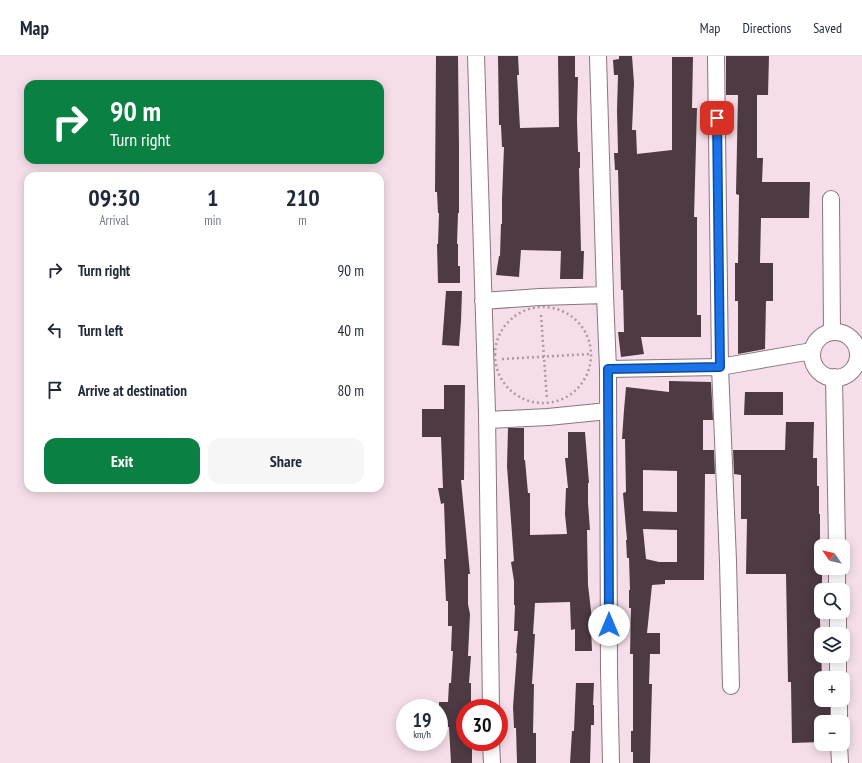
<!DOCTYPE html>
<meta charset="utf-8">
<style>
body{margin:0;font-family:"PT Sans Narrow",sans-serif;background:#f6f6f7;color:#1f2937;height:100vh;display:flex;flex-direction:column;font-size:15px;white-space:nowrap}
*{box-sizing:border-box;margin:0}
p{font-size:13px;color:#747a83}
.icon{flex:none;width:22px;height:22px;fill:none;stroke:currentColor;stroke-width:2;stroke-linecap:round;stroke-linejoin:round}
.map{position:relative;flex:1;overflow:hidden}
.panel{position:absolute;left:24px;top:116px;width:360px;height:320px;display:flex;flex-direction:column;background:#fff;border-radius:12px;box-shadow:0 2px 10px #0003}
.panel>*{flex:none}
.banner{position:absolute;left:24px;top:24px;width:360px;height:84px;border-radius:12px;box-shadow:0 2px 10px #0003;background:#0b8043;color:#fff;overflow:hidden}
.needle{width:26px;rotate:304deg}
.fabs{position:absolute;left:814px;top:483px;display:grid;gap:8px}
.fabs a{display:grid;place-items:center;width:36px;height:36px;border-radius:8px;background:#fff;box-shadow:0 2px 10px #0003;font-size:20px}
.speed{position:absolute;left:396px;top:643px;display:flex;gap:8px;font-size:20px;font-weight:700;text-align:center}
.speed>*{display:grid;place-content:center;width:52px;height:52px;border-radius:50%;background:#fff;box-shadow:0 2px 10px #0003;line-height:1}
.speed small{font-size:10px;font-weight:400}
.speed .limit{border:6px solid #d22;background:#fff;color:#111}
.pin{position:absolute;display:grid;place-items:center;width:34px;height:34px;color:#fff;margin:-17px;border-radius:8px;box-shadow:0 2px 6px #0006}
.me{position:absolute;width:44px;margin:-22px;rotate:0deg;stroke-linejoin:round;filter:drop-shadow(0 0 3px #0008)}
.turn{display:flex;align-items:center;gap:14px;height:84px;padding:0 20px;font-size:18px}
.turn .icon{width:52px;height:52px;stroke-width:2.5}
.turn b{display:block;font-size:28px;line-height:34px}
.eta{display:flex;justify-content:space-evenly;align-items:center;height:68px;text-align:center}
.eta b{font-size:24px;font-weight:600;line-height:28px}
.action{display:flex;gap:8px;margin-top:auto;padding:8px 20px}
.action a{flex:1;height:46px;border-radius:12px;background:#0b8043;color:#fff;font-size:16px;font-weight:600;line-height:46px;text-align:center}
.action a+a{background:#f6f6f7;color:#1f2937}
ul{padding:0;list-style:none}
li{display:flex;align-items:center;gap:12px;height:60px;padding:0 20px}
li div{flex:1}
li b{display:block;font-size:15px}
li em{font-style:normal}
header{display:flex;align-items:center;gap:24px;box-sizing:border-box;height:56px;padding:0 20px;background:#fff;border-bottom:1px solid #e0e1e3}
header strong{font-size:19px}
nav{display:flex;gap:22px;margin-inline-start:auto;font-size:14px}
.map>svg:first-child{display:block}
</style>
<header>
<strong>Map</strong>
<nav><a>Map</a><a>Directions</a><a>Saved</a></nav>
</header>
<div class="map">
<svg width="862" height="707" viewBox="0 0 862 707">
<rect width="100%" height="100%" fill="#f5dee9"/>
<!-- building -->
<path fill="#4d3a43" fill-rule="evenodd" d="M436,0h22l1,91v66h-1l-1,31h1v22h2v17h-22l-1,-39h1l1,-31h-1l-1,-21h-2z
M498,0h20l1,19h-2l3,53 39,-1 -1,-71h17v21h3l-1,43 1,32h2v16h-1l2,83h3l-1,28h-23l1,-28 -40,-1 -2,27 -23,-2 3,-19h1l1,-32h1v-25l2,-52h-2l-1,-22h-2z
M619,0h13l2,27 -2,47h4l1,24 35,-4v-93h21l-1,51h5l-3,109h3v98h4v22h-60l3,17 -23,3 -3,-25h6l-1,-42h-2l-3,-120h-3l-1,-17h4l-1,-43 1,-35h-4l-1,-15 6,-1z
M726,0h43l-1,39h-11v63h6l-1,24h48l-1,36h-48l-1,45h13v38h-7l-1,48 -27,5v-53h-3v-38h3l1,-68 -3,-1 2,-99h-12z
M446,235h16l-1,30 -2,25 -17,-1z
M669,325l42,1 2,38h-10v30h11l1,24h-10l-1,106h-39v4l-13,1 -5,48h13v21h-10l-1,30h3l-2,79h-17v-11h-2v-21h2v-77h-3l1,-46h-2v-18h1l-1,-32h-2l-1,-18h1l-4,-47 3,-1 -1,-53h-3l2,-29 2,-23 43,5zM643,414l34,1v41l-34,-1zM643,473l34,1v32h-18l-13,-3z
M444,329h21l-1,95h-3l9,94h-2v30l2,10 -2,42h3l-2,27h2v25h-6v34h7v21h-21l-2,-36h-10v-25h9l1,-19h2l2,-32h-2l1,-25h-4v-25h-2l-2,-42h2l-2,-56 -3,1 -3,-16h5l-2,-51h-19v-28h22z
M745,336h38v23h-39z
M786,366h28l-1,36h4v28h2v28h1v53l2,1v22l-3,1 3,87h-1v22h9v22h-9v20l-29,1 -1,-61h-3l-2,-108h-40l1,-55h-6v-44l-7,-1 -1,-24h52z
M508,372h16v32h1l3,33h2v42l37,-1 -2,-20 1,-26h2l-3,-30h3v-26h17l4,51h-1v20l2,27h-3l1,55 5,43h-2l1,23h-17v-22l-4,1 -1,-28 -35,1 -2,31h2l-3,50h2l-1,49h3v30h-19l-1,-35h-2l-1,-21 4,-54h-1l2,-22h-4l1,-26h-1v-24l-3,-19 3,-1 -7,-95z
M576,627h18l-1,22h1v20h-3l-1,38h-20l2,-32h2z"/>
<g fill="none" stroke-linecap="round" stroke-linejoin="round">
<!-- minor casing -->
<g stroke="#8a757f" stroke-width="18">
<path id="minor" d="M476,0l11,357 4,295
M598,0l7,239 3,74 1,302 2,92
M716,0l4,311 8,194 3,125
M831,143l1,133
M483,245l57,-4 65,-2
M812 299a23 23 0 1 1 46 0a23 23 0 1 1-46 0Z
M608,313l112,-2 92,-16
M834,321l3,169
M487,364l61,-3 60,-6
M837,512v22
M838,556v22
M838,600v22
M839,644v22
M491,686l1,21
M839,688l1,19"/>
</g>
<!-- path -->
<path stroke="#ab9aa2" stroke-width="2.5" stroke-dasharray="2 3" stroke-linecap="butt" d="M495 299a48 48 0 1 1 96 0a48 48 0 1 1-96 0Z
M541,259l6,85
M502,303l89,-5"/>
<!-- minor -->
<use href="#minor" stroke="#fff" stroke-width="16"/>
</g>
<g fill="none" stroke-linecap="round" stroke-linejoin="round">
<!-- route casing -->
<g stroke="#114b97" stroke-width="10">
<path id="route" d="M609,569l-1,-256 112,-2 -3,-249"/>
</g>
<!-- route -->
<use href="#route" stroke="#1a73e8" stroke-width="7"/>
</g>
</svg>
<div class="fabs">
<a><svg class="needle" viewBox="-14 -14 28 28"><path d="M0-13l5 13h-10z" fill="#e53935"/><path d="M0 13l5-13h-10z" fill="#747a83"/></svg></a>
<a><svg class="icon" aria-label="search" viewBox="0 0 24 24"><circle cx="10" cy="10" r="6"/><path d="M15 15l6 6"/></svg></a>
<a><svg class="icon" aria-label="layers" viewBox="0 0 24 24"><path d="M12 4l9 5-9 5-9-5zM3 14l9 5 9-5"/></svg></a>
<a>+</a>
<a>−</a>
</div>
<div class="speed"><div>19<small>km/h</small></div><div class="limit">30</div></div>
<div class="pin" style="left:717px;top:62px;background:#d93025"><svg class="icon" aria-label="arrive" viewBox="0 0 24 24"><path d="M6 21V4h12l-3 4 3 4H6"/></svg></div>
<svg class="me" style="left:609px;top:569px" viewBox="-20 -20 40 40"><circle r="19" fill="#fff"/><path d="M0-13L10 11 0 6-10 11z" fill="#1a73e8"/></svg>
<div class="banner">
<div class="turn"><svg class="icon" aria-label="right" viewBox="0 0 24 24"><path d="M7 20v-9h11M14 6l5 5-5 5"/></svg><div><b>90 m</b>Turn right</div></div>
</div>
<section class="panel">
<div class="eta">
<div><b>09:30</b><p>Arrival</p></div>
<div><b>1</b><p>min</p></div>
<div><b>210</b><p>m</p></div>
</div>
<ul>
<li><svg class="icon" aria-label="right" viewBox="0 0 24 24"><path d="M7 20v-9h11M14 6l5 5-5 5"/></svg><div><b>Turn right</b></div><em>90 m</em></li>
<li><svg class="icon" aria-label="left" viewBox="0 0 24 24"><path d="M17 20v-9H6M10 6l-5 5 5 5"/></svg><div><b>Turn left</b></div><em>40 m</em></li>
<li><svg class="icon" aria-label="arrive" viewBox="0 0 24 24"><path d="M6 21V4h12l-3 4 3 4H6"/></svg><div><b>Arrive at destination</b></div><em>80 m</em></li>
</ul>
<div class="action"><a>Exit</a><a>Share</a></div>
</section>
</div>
